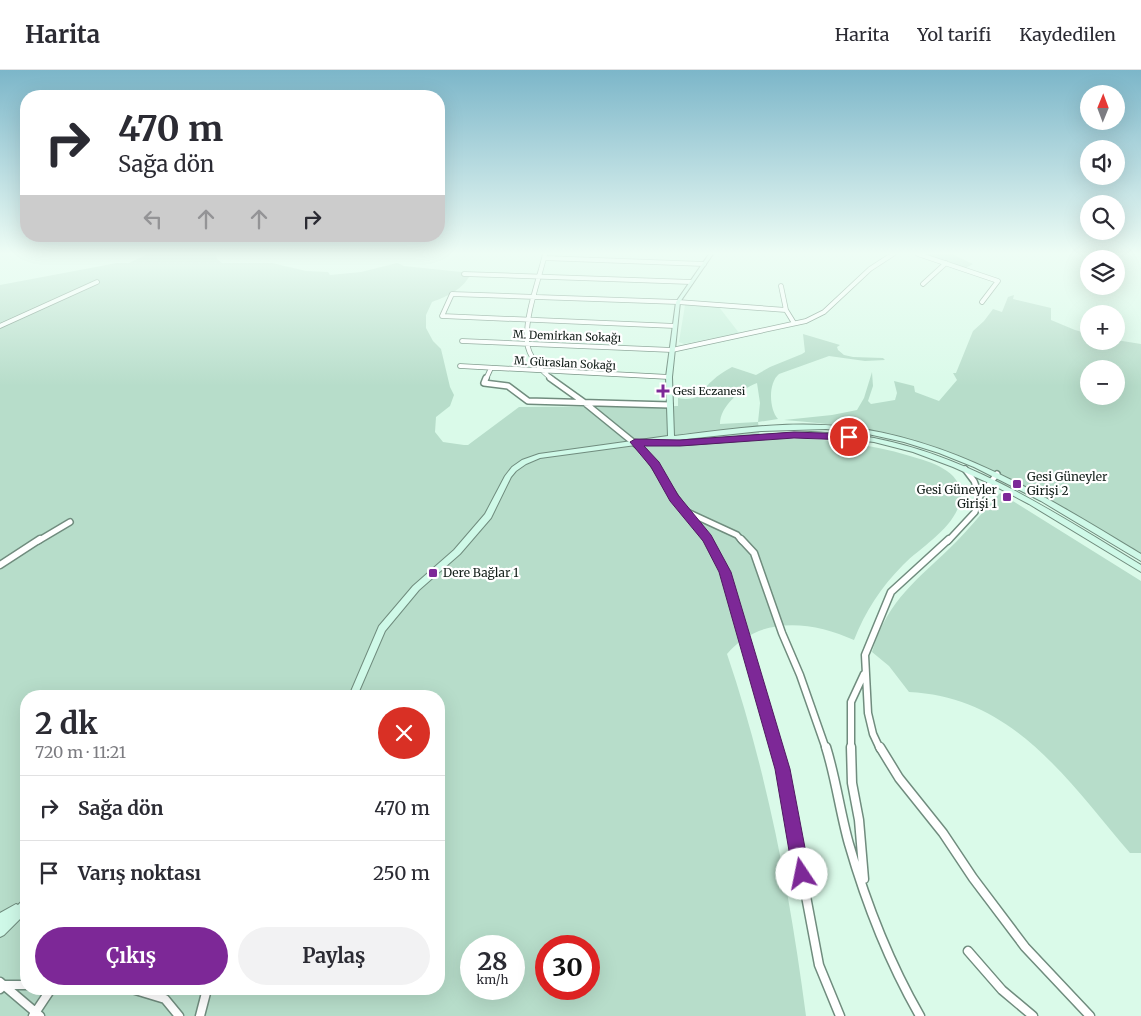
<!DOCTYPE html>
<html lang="tr">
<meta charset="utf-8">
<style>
body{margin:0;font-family:Merriweather,serif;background:#f2f2f3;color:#2b2b33;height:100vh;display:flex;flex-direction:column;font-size:19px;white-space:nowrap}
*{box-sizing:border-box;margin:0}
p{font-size:16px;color:#7c7c81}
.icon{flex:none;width:28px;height:28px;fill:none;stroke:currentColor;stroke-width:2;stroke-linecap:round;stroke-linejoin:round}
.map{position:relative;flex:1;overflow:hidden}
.side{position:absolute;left:20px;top:620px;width:425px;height:305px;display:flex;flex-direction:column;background:#fff;border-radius:20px;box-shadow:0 5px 20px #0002}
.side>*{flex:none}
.banner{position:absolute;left:20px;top:20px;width:425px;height:152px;border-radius:20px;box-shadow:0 5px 20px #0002;background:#fff;color:#2b2b33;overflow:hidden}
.needle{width:32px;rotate:1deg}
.fabs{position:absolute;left:1080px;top:15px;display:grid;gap:10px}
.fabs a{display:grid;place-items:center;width:45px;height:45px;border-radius:50%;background:#fff;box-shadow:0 5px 20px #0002;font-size:25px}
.speed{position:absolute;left:460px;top:865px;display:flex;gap:10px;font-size:25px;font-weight:700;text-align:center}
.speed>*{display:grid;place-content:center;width:65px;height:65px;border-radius:50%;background:#fff;box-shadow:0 5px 20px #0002;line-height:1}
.speed small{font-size:12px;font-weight:400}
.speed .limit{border:8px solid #d22;background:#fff;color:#111}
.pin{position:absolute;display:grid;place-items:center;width:42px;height:42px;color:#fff;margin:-21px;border:2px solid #fff;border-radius:50%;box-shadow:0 1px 5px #0007}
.me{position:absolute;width:55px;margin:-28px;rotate:349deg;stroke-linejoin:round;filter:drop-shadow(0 0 4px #0008)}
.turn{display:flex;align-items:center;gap:18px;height:105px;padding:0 15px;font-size:22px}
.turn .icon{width:65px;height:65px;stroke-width:2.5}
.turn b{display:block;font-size:35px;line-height:42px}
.lanes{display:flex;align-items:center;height:48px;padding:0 15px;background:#0003;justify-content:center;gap:25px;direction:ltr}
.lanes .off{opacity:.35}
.round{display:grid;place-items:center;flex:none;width:52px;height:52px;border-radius:26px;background:#f2f2f3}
.head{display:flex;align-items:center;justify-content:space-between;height:85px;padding:0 15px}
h1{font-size:30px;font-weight:700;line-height:38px}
.cta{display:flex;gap:10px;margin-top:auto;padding:10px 15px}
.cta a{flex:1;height:58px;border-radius:30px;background:#7d2897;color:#fff;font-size:20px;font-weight:700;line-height:58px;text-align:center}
.cta a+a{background:#f2f2f3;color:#2b2b33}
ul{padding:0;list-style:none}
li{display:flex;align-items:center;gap:15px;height:65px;padding:0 15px;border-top:1px solid #e1e1e2}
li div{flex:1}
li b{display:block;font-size:19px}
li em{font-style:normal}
header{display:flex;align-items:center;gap:30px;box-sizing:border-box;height:70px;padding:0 25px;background:#fff;border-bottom:1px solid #e1e1e2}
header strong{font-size:24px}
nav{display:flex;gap:28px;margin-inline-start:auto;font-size:18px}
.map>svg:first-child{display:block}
</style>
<header>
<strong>Harita</strong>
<nav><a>Harita</a><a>Yol tarifi</a><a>Kaydedilen</a></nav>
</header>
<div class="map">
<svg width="1141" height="946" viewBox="0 0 1141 946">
<rect width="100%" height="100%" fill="#dafae9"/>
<!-- built -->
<path fill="#c7efdb" d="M685,235l34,2 20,26 -55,11 -5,-2z"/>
<!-- green -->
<path fill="#b7ddca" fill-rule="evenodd" d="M148,184h68l1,5 5,4h50l34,8 22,1 2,3 31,-3 36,-9 7,3 67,7c-7,16 -23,23 -39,29l-6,13v13l7,13 8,8 9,38 4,8 -4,11 -14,11 -1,15 8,10 21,3h4l51,-38 159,-1v-8c22,4 20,-5 34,-17 6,-6 13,-10 20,-14l24,8 14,-8 32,-13 3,-2 -2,-18 37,11 -3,2 1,3 6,5 9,2 30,1 2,2 -20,1 -36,-5 -50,18c-11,9 -10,35 -1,45l-20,3 2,17c52,-2 100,2 150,17 25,7 61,18 48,52 -10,24 -37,39 -55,57 -22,22 -38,47 -49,75 -42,-19 -94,-25 -127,14 40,118 63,239 79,362h-806v-731l117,-22h12zM757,313l3,20 -2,19 -38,2c0,-18 21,-35 37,-41zM26,626h413v293h-413zM471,876h43v43h-43zM546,876h43v43h-43z
M923,184h29l21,10 -9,5z
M1014,225l-1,4 38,9v12l24,10 14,4v7h27v-1l25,4v213c-69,-40 -138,-88 -215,-113 -47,-15 -94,-20 -142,-24l48,-5 25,-5 7,-12 8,-26 1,14 -5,15 3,3 24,-4 2,-7 -3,-12 20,5 1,6 24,9 18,-21 -4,-7h3l17,-42 11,-10 9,-12 9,3 6,-15zM1089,299h27v27h-27z
M1000,423l141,88v272h-11c-63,-73 -116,-156 -221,-161l-20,-26 -17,-14c16,-54 47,-73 84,-110 16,-16 29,-33 44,-49z"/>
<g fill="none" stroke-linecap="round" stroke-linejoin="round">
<!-- street-far3 casing -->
<g stroke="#708c7e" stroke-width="5.5">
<path id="street-far3" d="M545,184c-6,26 -20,61 -18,88 1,14 14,29 25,37
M918,184l80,27 -16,21
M544,188l160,6
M464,204l227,8
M923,214l23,-21
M781,216l5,24 8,13
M0,256l97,-44
M675,256l-233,-10 10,-22 226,8 108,8
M462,271l210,9 134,-29 18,-9 46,-43 23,-15
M460,296l209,11
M486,309l5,-11"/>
</g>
<!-- street-far2 casing -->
<g stroke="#708c7e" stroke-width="8">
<path id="street-far2" d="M486,308l-2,5 24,3 20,15 142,4
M550,308l35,25 59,48 41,60 52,24 5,6
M965,399l9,12 6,15
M687,443l21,28
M38,471l32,-19
M948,471l27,-29 5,-16 17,-22"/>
</g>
<!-- street-far1 casing -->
<g stroke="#708c7e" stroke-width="9">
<path id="street-far1" d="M708,469l17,33 51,177
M741,469l13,14 28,80 18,42 26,74
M0,495l40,-26
M851,679v-47l13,-28
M880,679l-7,-15 -5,-21 -3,-58 26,-63 58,-53"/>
</g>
<!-- street casing -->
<g stroke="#708c7e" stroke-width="11">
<path id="street" d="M776,677l6,22 37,196 21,51
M826,677c10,32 14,65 23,97 17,59 40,118 71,172
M851,677l1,36 7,37 5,59
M880,677l19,31 44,55 30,45 52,69 65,69
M968,881l34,39 31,26
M0,912l40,34
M0,919l4,-4h22
M132,919l33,10 14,17
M33,946l18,-27
M200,946l7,-27"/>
</g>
<!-- secondary casing -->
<g stroke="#708c7e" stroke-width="2">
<path id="secondary" d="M709,184h4l-33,48 -8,75 2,59c57,-7 116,-16 174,-9 108,13 202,72 293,127v7l-100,-60 -67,-34 -35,-14 -35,-11 -36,-8 -42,-5 -65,2 -103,11 -118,16 -14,6 -10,7 -5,6 -20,41 -31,36 -41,36 -34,41 -28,65h-8l30,-70 34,-40 41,-36 31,-36 20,-38 7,-9 10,-7 17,-6 129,-18 -2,-59 10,-75z
M810,362c21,1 43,2 64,6 98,19 183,76 267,127v7l-112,-68 -38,-20 -38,-17 -40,-15 -39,-10 -43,-5h-42l-103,8h-21l-3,-2 3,-2c49,-1 97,-7 145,-9z
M26,829v14l-22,22 -4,2v-24l16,-9 2,1 4,-4z"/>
</g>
<!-- street-far3 -->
<use href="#street-far3" stroke="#fff" stroke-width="4"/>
<!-- street-far2 -->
<use href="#street-far2" stroke="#fff" stroke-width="5"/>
<!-- street-far1 -->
<use href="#street-far1" stroke="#fff" stroke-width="6"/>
<!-- street -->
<use href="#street" stroke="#fff" stroke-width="8"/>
<!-- secondary -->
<use href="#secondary" fill="#cff9e8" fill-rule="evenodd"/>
</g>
<!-- sky -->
<linearGradient id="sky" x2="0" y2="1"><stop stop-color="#7cb6c9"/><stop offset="0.58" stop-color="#eefdf5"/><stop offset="1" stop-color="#eefdf5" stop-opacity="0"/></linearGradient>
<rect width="1141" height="316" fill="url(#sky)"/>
<!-- route -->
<path fill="#7d2897" stroke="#511a62" d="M794,362l55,2 5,3 -5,3 -55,-2 -114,8h-36l15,16 19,33 33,40 20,37 59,197 20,105 -2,6 -6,2 -6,-2 -3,-6 -18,-105 -56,-197 -16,-31 -33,-40 -19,-34 -21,-25 5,-3 45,1z"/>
<!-- markers -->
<g fill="#7d2897" stroke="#fff" stroke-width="2">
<path d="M660.5 313.5h5v5h5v5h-5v5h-5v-5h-5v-5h5z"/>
<rect x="1012" y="409" width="10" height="10" rx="2.5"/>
<rect x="1002" y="422" width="10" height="10" rx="2.5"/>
<rect x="428" y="498" width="10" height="10" rx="2.5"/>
</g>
<g text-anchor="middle" stroke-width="4.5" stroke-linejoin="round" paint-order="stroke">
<!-- far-street labels -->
<g font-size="11" fill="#121d18" stroke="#fff">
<text transform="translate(567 266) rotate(2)" y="4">M. Demirkan Sokağı</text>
<text transform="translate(565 293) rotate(3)" y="4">M. Güraslan Sokağı</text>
</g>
<!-- far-poi labels -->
<g font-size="11" fill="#121d18" stroke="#fff" text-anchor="start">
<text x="673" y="325">Gesi Eczanesi</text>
</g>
<!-- poi labels -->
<g font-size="12" fill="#121d18" stroke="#fff" text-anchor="start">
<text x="1027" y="411">Gesi Güneyler<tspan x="1027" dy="14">Girişi 2</tspan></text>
<text x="997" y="424" text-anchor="end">Gesi Güneyler<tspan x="997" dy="14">Girişi 1</tspan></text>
<text x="443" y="507">Dere Bağlar 1</text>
</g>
</g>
</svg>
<div class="fabs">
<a><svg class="needle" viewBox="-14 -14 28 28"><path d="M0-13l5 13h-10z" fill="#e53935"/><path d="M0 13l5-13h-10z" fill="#7c7c81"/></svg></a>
<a><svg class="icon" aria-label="sound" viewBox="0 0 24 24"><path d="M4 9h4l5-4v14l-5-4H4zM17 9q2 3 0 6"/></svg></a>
<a><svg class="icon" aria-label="search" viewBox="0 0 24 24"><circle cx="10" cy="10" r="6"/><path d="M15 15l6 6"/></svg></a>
<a><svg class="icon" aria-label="layers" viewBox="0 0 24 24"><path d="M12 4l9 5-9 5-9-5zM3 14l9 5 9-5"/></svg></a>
<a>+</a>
<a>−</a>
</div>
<div class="speed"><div>28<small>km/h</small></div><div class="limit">30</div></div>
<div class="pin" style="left:849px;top:367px;background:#d93025"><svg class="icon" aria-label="arrive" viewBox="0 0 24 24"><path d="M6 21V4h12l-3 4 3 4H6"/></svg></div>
<svg class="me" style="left:802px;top:804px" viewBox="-20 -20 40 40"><circle r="19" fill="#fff"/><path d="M0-13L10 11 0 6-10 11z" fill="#7d2897"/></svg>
<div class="banner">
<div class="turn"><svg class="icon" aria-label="right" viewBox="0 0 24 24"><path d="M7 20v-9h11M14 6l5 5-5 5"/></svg><div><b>470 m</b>Sağa dön</div></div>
<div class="lanes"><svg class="icon off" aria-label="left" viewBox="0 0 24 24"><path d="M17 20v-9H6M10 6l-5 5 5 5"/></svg><svg class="icon off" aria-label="ahead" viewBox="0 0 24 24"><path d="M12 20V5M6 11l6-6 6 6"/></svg><svg class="icon off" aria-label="ahead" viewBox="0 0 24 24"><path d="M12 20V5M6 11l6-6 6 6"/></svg><svg class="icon" aria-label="right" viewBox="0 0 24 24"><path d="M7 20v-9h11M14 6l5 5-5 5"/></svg></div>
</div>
<section class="side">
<div class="head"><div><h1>2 dk</h1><p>720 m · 11:21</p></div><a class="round" style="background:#d93025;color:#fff"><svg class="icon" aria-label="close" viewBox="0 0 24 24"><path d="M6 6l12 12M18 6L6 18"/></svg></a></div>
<ul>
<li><svg class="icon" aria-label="right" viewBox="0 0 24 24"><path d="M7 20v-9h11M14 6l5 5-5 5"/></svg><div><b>Sağa dön</b></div><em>470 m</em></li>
<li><svg class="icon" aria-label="arrive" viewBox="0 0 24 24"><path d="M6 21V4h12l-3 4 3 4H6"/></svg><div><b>Varış noktası</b></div><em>250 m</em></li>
</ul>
<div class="cta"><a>Çıkış</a><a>Paylaş</a></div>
</section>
</div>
